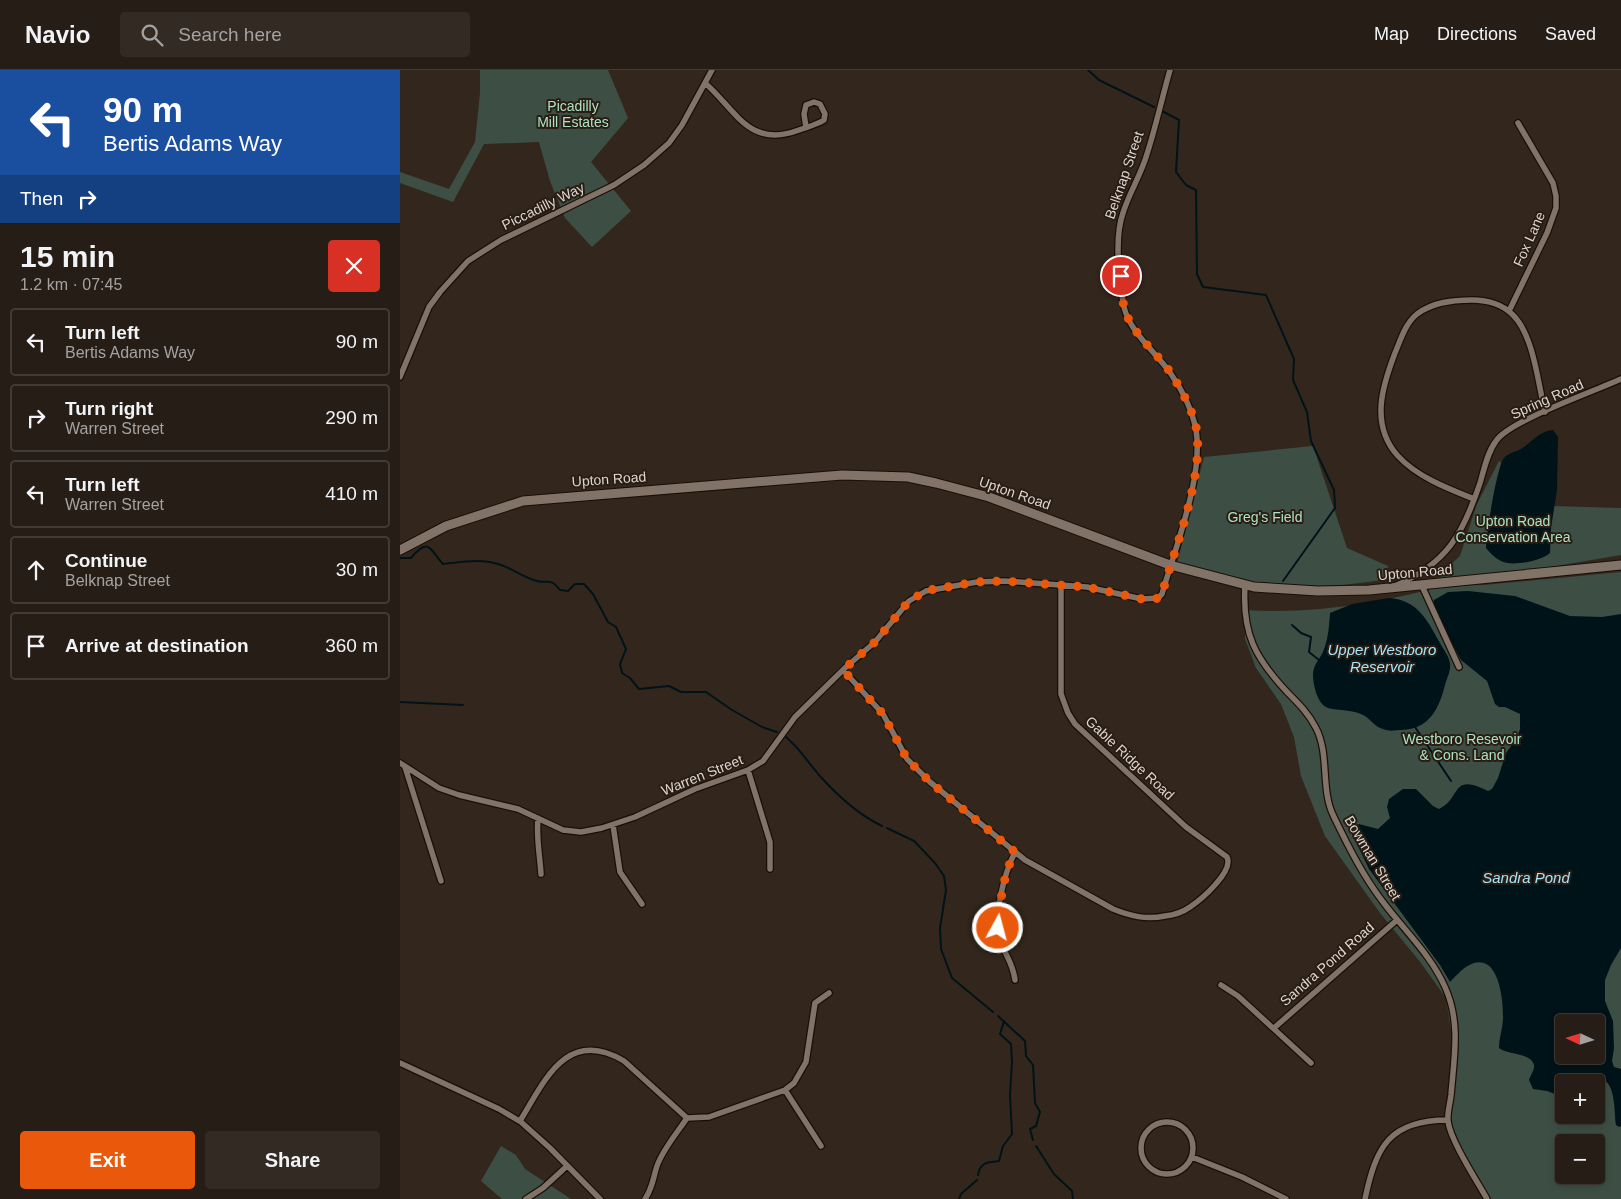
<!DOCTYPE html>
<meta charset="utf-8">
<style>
body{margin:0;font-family:Arial,sans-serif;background:#322a23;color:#f1f3f6;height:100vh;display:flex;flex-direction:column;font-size:19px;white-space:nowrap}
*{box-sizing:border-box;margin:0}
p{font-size:16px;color:#a4a2a1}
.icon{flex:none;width:28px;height:28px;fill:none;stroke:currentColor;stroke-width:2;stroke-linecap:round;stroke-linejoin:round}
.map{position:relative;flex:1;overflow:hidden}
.panel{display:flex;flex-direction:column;background:#261d16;width:400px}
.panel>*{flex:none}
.hud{background:#1a4fa0;color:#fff;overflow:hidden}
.needle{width:32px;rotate:274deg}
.controls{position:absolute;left:1155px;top:944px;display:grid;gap:10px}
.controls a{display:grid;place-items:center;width:50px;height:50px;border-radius:5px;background:#261d16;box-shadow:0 2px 8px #0003,0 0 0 1px #423b35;font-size:25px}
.pin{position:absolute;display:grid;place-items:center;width:42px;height:42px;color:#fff;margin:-21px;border:2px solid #fff;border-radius:50%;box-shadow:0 1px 5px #0007}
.me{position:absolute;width:55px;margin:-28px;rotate:7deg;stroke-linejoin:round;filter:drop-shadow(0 0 4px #0008)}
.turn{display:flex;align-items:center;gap:18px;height:105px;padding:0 20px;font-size:22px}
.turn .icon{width:65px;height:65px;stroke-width:2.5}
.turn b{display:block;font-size:35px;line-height:42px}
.then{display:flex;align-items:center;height:48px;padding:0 20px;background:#0003;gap:10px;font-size:19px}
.round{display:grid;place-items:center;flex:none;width:52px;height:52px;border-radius:5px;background:#322a23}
.overview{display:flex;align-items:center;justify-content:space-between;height:85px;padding:0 20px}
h1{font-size:30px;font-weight:700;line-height:38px}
.button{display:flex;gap:10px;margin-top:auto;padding:10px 20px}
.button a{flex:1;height:58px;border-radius:5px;background:#ea580c;color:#fff;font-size:20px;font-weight:700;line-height:58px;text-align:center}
.button a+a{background:#322a23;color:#f1f3f6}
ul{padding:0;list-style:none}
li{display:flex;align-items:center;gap:15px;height:68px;margin:0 10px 8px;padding:0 10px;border:2px solid #423b35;border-radius:5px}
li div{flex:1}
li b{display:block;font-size:19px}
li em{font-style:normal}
header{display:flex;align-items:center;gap:30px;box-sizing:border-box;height:70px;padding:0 25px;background:#261d16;border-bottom:1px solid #423b35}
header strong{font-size:24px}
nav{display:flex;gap:28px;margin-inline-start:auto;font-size:18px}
.search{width:350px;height:45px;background:#322a23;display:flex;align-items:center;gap:12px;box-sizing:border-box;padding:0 18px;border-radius:5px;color:#a4a2a1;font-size:19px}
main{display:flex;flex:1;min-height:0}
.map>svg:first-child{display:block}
</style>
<header>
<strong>Navio</strong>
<div class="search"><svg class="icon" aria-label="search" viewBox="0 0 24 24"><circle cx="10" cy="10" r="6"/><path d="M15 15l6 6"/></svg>Search here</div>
<nav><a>Map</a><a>Directions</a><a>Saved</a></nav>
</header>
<main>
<section class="panel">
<div class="hud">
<div class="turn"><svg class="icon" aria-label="left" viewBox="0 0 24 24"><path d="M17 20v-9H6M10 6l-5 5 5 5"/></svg><div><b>90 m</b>Bertis Adams Way</div></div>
<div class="then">Then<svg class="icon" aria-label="right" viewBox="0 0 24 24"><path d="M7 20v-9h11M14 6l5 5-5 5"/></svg></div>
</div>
<div class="overview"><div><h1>15 min</h1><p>1.2 km · 07:45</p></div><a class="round" style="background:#d93025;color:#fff"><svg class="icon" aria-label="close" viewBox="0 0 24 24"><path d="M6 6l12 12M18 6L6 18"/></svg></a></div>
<ul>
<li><svg class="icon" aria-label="left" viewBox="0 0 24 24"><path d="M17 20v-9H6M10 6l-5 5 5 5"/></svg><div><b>Turn left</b><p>Bertis Adams Way</p></div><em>90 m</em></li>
<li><svg class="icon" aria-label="right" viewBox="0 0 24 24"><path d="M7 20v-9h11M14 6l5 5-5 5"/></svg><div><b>Turn right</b><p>Warren Street</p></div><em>290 m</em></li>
<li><svg class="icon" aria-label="left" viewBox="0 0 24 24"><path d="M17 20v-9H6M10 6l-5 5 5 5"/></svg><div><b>Turn left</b><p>Warren Street</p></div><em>410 m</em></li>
<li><svg class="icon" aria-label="ahead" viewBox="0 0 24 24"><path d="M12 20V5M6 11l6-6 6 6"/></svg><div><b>Continue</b><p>Belknap Street</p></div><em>30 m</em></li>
<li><svg class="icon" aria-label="arrive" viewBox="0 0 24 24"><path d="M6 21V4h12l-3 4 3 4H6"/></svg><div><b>Arrive at destination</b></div><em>360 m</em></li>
</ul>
<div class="button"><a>Exit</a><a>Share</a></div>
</section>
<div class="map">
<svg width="1221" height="1129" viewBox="0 0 1221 1129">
<rect width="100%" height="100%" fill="#33271d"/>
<!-- green -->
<path fill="#3d4f45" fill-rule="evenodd" d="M80,0h128l20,48 -37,44 40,49 -39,36 -27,-29 -15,-37 -11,-39 -55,2 -31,58 -53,-19v-11l49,17 26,-47 5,-49z
M913,376l34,102 41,18v13c-36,6 -80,10 -116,6 -32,-4 -63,-13 -95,-21l27,-107z
M1099,391l54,45 68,2v47l-165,28 27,2 138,-13v627h-136l-36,-71 7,-65 -10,-65 -25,-35 -41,-50 -55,-77 -24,-60 -7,-39 -13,-33 -25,-36 -11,-29v-29c70,5 139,-8 207,-26l-10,1 -3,-10 21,-19 17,-52zM1164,952h32v33h-32zM1164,1012h32v33h-32zM1164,1072h32v33h-32z
M101,1076l15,9 9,14 46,30h-69l-21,-18z"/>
<!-- water -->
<path fill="#001319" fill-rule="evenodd" d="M1153,360l5,7 -1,53 -6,38 -1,25c-8,8 -39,14 -49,8 -6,-3 -11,-8 -15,-13 0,-13 11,-82 18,-90 4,-5 12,-6 17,-9 11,-7 18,-18 32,-19z
M1068,521l47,5 55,20 32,1 19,-3v334l-10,17 -6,15v21l8,20 1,27 -2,13 2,6 7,2v57l-2,1 -3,-2c-2,-12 0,-38 -12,-45l-40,2v11l-9,1 -8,-3 -14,-2 -4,-9c1,-4 6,-11 5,-15 -3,-13 -28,-10 -35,-17 0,-11 4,-20 4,-31 0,-15 -3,-61 -29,-54 -10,3 -17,12 -24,19l-10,-17 -71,-96 -17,-35 1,-6 6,-4 19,5 12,-11 -3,-11 2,-8 14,-10h13l17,17 6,3c23,-11 11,-37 49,-18l4,-2 6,-11 8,-25 11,-15 3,-9v-15l-15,-7h-6l-4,-3 -8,-23 -26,-21 -28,-51 1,-9 14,-8zM1164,952h32v33h-32z
M989,528c29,2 38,22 51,45 3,6 9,13 10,20 1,8 -3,15 -5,22 -6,24 -16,44 -43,45 -7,0 -12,2 -19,-1 -8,-2 -12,-9 -18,-13 -12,-7 -26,-5 -37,-8 -11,-4 -15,-24 -15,-33 0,-9 5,-14 9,-21 6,-12 7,-27 8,-41l22,-9z"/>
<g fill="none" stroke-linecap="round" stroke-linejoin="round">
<!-- stream -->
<path stroke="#001319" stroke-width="2" d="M688,0l11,10 55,27
M762,41l17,9 -3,52 10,13 10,5 1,84 6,13 63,8 28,64 -1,21 14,32 4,29 23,49 1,18 -52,73
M0,488h11c18,-22 19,-8 32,6 19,-2 39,-6 58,1 12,4 23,13 36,16 12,3 13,-4 23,9l8,1 7,-7h9l9,10 15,28 8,5 10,22 -6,15 2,9 8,5 9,11 30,-3 12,6h25l26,18 30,17 15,5
M892,555l9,8 10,4 -2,15 10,8
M0,632l63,3
M1015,657l36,54
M386,667c14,12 21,24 33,38 17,19 40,40 63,51
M487,758l27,13 21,22 9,13 2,14 -6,38 1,21 11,29 41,34
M598,946l27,25 1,15 7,9 2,38 5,9 -4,14 -6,3 3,11
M636,1076l18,28 18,17 1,8
M578,1105c2,-13 10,-13 21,-14l4,-15 9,-12 -2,-39 2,-33 -1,-18 -11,-10 4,-13
M559,1129l2,-5 16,-14"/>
<!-- minor casing -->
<g stroke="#1a0f07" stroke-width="8">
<path id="minor" d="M305,13c31,27 44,66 94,47 8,-3 17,-5 25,-10l1,-6 -5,-10 -6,-2 -8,3 -2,9 2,13
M1109,241l38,-78 9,-25v-12l-3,-13 -35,-60
M0,307l29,-70 11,-15 28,-31 33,-21 113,-55 30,-20 25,-22 13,-18 30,-55
M1074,429c-25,-10 -57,-22 -76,-43 -28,-31 -16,-69 -3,-103 6,-14 10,-29 22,-39 16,-12 36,-14 55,-14 15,0 30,4 41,15 21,21 25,69 32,97
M845,515c-3,49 10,73 43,108 11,11 21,21 28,35 14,27 4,62 18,89 14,29 29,59 49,85 21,28 48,53 62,85 16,35 9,71 6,108 -1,9 -4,18 -3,26 2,19 29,60 39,78
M997,515c50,-22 66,-51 83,-102 4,-13 7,-30 16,-42 13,-20 99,-50 125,-62
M1022,516l37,81
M443,600l40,44 24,45 23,23 95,78 88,49c17,7 33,11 52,7 9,-1 18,-4 25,-9 12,-8 44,-36 37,-50l-41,-30 -111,-103 -7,-11 -7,-19v-109
M0,693l39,25 20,7 59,14 45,21 18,2 21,-4 33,-11 60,-28 53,-19 15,-9 32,-44 51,-50 29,-25 34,-41 17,-10 51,-9 27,-1 83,6 55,12 16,-1 4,-4c13,-46 44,-123 33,-169 -4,-18 -13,-35 -24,-51 -14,-21 -41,-41 -47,-67 -5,-26 -10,-69 -1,-94 6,-20 18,-38 24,-59 9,-28 15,-56 23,-84
M5,697l36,114
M348,700l22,72v27
M138,749c-2,18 2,37 3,55
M213,755l7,47 22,32
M615,910c-2,-17 -10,-25 -15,-40 -7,-24 4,-66 15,-88
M821,915l17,11 73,67
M874,958l123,-108
M0,993l99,46 22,13 29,26 50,51
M385,1020l36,56
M120,1051c25,-41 47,-94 104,-60l63,57 22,-1 76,-27 9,-7 12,-21 9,-59 14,-10
M741 1078a26 26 0 1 1 52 0a26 26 0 1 1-52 0Z
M792,1087l50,20 44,22
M126,1129l17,-11 24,-22
M245,1129c8,-12 8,-21 12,-33 6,-17 20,-33 30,-48
M965,1129c11,-52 24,-79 83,-79"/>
</g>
<!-- secondary casing -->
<g stroke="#1a0f07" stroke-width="11">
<path id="secondary" d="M0,480l46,-24 77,-25 319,-26 66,2 28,6 53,14 181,68 84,22 64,4 51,-1 252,-25"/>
</g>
<!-- minor -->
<use href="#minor" stroke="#817368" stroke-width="5.5"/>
<!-- secondary -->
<use href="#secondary" stroke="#817368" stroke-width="9"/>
</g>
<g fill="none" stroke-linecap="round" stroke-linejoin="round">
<!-- route -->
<path stroke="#ea580c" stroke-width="9" stroke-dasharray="0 16.2" d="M598,858c2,-26 5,-53 17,-76l-85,-70 -23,-23 -24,-45 -40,-44 32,-28 34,-41 17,-10 9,-2 42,-7 27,-1 83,6 55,12 10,1 6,-2 4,-4c13,-47 43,-119 34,-167 -4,-18 -14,-36 -24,-52 -14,-22 -41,-41 -48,-68 -2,-10 -2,-21 -3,-31"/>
</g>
<g text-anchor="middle" stroke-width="4" stroke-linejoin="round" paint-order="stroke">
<!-- park labels -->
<g font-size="14" fill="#ace2c3" stroke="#291d14">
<text x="173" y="41">Picadilly<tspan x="173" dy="16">Mill Estates</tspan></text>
<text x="865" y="452">Greg's Field</text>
<text x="1113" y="456">Upton Road<tspan x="1113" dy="16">Conservation Area</tspan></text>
<text x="1062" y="674">Westboro Resevoir<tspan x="1062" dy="16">&amp; Cons. Land</tspan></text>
</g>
<!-- street labels -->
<g font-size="14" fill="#ddd5cf" stroke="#291d14">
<text transform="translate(724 105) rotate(-71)" y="5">Belknap Street</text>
<text transform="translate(143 136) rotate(-26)" y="5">Piccadilly Way</text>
<text transform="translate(1129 169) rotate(-66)" y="5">Fox Lane</text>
<text transform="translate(1147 329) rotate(-24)" y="5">Spring Road</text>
<text transform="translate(209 409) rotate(-4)" y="5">Upton Road</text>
<text transform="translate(615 423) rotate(19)" y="5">Upton Road</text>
<text transform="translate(1015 502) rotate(-5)" y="5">Upton Road</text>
<text transform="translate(730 688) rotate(43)" y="5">Gable Ridge Road</text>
<text transform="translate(302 705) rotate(-22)" y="5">Warren Street</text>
<text transform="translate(973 788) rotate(59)" y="5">Bowman Street</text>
<text transform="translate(927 894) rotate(-41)" y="5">Sandra Pond Road</text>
</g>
<!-- water labels -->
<g font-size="15" font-style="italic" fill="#a5e4f9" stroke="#291d14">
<text x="982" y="585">Upper Westboro<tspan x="982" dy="17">Reservoir</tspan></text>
<text x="1126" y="813">Sandra Pond</text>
</g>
</g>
</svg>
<div class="controls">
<a><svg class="needle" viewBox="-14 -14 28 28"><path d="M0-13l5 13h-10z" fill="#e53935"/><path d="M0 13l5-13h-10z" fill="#a4a2a1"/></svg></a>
<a>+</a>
<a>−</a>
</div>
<div class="pin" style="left:721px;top:206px;background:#d93025"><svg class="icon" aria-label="arrive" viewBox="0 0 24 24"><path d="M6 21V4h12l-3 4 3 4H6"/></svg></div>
<svg class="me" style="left:598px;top:858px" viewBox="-20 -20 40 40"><circle r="17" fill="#ea580c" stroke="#fff" stroke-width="3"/><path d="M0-11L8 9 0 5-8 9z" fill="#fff"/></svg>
</div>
</main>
